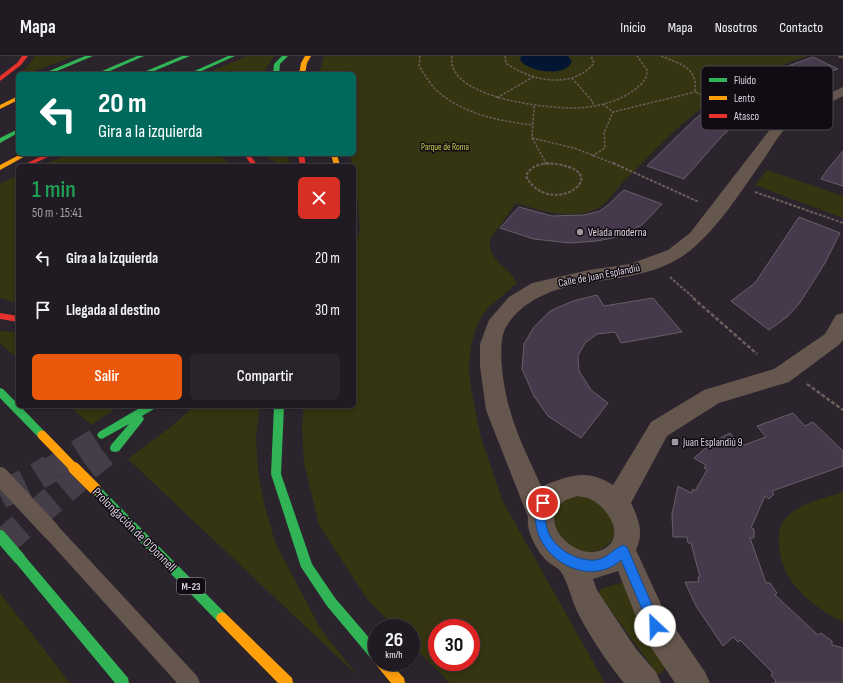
<!DOCTYPE html>
<html lang="es">
<meta charset="utf-8">
<style>
body{margin:0;font-family:"Sofia Sans Condensed",sans-serif;background:#28242a;color:#f1f3f6;height:100vh;display:flex;flex-direction:column;font-size:15px;white-space:nowrap}
*{box-sizing:border-box;margin:0}
p{font-size:13px;color:#a2a1a5}
.icon{flex:none;width:22px;height:22px;fill:none;stroke:currentColor;stroke-width:2;stroke-linecap:round;stroke-linejoin:round}
.map{position:relative;flex:1;overflow:hidden}
.sheet{position:absolute;left:16px;top:108px;width:340px;height:244px;display:flex;flex-direction:column;background:#201b22;border-radius:6px;box-shadow:0 2px 6px #0003,0 0 0 1px #3d3940}
.sheet>*{flex:none}
.guide{position:absolute;left:16px;top:16px;width:340px;height:84px;border-radius:6px;box-shadow:0 2px 6px #0003,0 0 0 1px #3d3940;background:#00695c;color:#fff;overflow:hidden}
.speed{position:absolute;left:368px;top:563px;display:flex;gap:8px;font-size:20px;font-weight:700;text-align:center}
.speed>*{display:grid;place-content:center;width:52px;height:52px;border-radius:50%;background:#201b22;box-shadow:0 2px 6px #0003,0 0 0 1px #3d3940;line-height:1}
.speed small{font-size:10px;font-weight:400}
.speed .limit{border:6px solid #d22;background:#fff;color:#111}
.pin{position:absolute;display:grid;place-items:center;width:34px;height:34px;color:#fff;margin:-17px;border:2px solid #fff;border-radius:50%;box-shadow:0 1px 4px #0007}
.me{position:absolute;width:44px;margin:-22px;rotate:336deg;stroke-linejoin:round;filter:drop-shadow(0 0 3px #0008)}
.turn{display:flex;align-items:center;gap:14px;height:84px;padding:0 16px;font-size:18px}
.turn .icon{width:52px;height:52px;stroke-width:2.5}
.turn b{display:block;font-size:28px;line-height:34px}
.round{display:grid;place-items:center;flex:none;width:42px;height:42px;border-radius:6px;background:#28242a}
.headline{display:flex;align-items:center;justify-content:space-between;height:68px;padding:0 16px}
h1{font-size:24px;font-weight:600;line-height:30px;color:#1e9e55}
.primary-button{display:flex;gap:8px;margin-top:auto;padding:8px 16px}
.primary-button a{flex:1;height:46px;border-radius:6px;background:#ea580c;color:#fff;font-size:16px;font-weight:600;line-height:46px;text-align:center}
.primary-button a+a{background:#28242a;color:#f1f3f6}
ul{padding:0;list-style:none}
li{display:flex;align-items:center;gap:12px;height:52px;padding:0 16px}
li div{flex:1}
li b{display:block;font-size:15px}
li em{font-style:normal}
header{display:flex;align-items:center;gap:24px;box-sizing:border-box;height:56px;padding:0 20px;background:#201b22;border-bottom:1px solid #3d3940}
header strong{font-size:19px}
nav{display:flex;gap:22px;margin-inline-start:auto;font-size:14px}
.map>svg:first-child{display:block}
</style>
<header>
<strong>Mapa</strong>
<nav><a>Inicio</a><a>Mapa</a><a>Nosotros</a><a>Contacto</a></nav>
</header>
<div class="map">
<svg width="843" height="627" viewBox="0 0 843 627">
<rect width="100%" height="100%" fill="#2b242d"/>
<!-- green -->
<path fill="#353511" fill-rule="evenodd" d="M35,0h39l-47,18h-8l8,-7z
M247,0h27l-11,18h-59z
M324,0h484c-55,17 -105,45 -145,86 -14,14 -27,28 -41,41 -8,9 -15,21 -26,26 -27,12 -53,2 -80,-6l-25,35c-7,21 19,29 26,45l-28,24 -7,9 -7,14 -4,16 -2,22 2,21 10,49 22,64 102,181h-155l-39,-39v-16h-15l-29,-29 -48,-74 -15,-63 -2,-35 2,-21h50v-157l6,-21 -6,-62h-2l-2,-12h4v-80h-35zM437,572h34v34h-34z
M69,98h148l16,12h-193z
M263,98h23l5,12h-11z
M767,114l76,26v22l-88,-33z
M18,119v128l-18,-5v-114z
M0,275l18,1v27l-18,-16z
M70,350h49l-28,19z
M194,350h66l-4,32 2,33 6,32 11,39 45,86 38,48 -230,-217 44,-33z
M843,436v130c-32,-16 -64,-42 -64,-80 -1,-11 2,-20 10,-27 14,-13 37,-17 54,-23z
M578,440c22,2 51,29 30,48 -32,31 -85,-38 -30,-48z
M624,526l44,84 -10,9 -59,-81 1,-5z
M0,537l70,90h-70z"/>
<!-- water -->
<path fill="#041533" d="M521,0h47l4,5c-5,17 -44,11 -52,-1z"/>
<!-- building -->
<path fill="#46394b" stroke="#666068" d="M813,1l25,12 -38,14 -33,17 -30,-11 26,-14z
M709,52l33,11 -19,16 -39,44 -37,-13 48,-47z
M843,95v35l-22,-7 6,-9z
M624,134l38,14 -20,21 -25,12 -20,4 -27,2 -36,-4 -34,-11 19,-21 33,9 32,-1 16,-4 8,-6z
M799,161l41,16 -15,30 -26,41 -12,13 -18,13 -38,-29 24,-18z
M597,239l7,11 49,-8 29,34 -61,11 -6,-11 -18,2 -12,9 -7,13 1,15 12,19 17,13 -27,35 -33,-22 -14,-20 -12,-27 2,-25 10,-17 16,-16 23,-10z
M793,357l12,13 8,-4 30,29v15l-71,25 2,3 -5,5 -4,-3 -14,32 3,1v9h-4l16,45h4l7,10 -2,2 43,40 3,-2 11,8v4l11,3v35h-69l2,-2 -5,-6 2,-2 -33,-33 -2,2 -5,-5 -10,9 -27,-40 -11,-24h14l-1,-5h2l-9,-34h-3l-1,-6h-14l-1,-23 6,-28 13,7 2,-4 2,2 12,-21 -3,-2 2,-3 -12,-7 16,-14 20,-11 7,9 4,-1 3,4 22,-8 -9,-11z"/>
<g fill="none" stroke-linecap="round" stroke-linejoin="round">
<!-- highway-tunnel-far1 -->
<path stroke="#453e48" stroke-width="22" stroke-dasharray="22 11" stroke-linecap="butt" d="M49,413l53,-34
M89,413l26,-21"/>
<!-- highway-tunnel -->
<path stroke="#453e48" stroke-width="28" stroke-dasharray="28 14" stroke-linecap="butt" d="M0,439l32,-15 19,-12
M0,489l90,-77"/>
<!-- path-far2 -->
<path stroke="#6a605b" stroke-width="1.5" stroke-dasharray="2.5 1.5" stroke-linecap="butt" d="M420,0l-1,10c5,8 10,16 16,23 27,25 63,32 98,36
M452,0c-7,42 97,53 125,52 20,-1 41,-6 57,-18 7,-5 13,-10 13,-20l-10,-14
M505,0l1,7c24,18 67,27 88,0l-3,-7
M661,0c19,8 37,11 34,36l63,25 34,-23 38,-16
M572,22l21,24v4
M497,42l36,-21
M603,48l10,8
M534,50l-2,32 42,10 41,16
M532,82l14,25
M592,100l13,-8 -1,-15 9,-21 82,-20
M543,108h10"/>
<!-- path-far1 -->
<path stroke="#6a605b" stroke-width="2" stroke-dasharray="3 1.5" stroke-linecap="butt" d="M546,107c79,5 4,60 -20,13 4,-9 11,-11 20,-13z
M613,107l86,39
M755,136l88,31
M670,221l25,22"/>
<!-- path -->
<path stroke="#6a605b" stroke-width="2.5" stroke-dasharray="4 2" stroke-linecap="butt" d="M693,242l64,56
M807,328l36,26"/>
<!-- lane -->
<path fill="#65564e" fill-rule="evenodd" d="M838,0h5v2h-4z
M51,467l6,2 140,151 3,7h-23l-132,-146 -3,-6 3,-6z"/>
<!-- street -->
<path fill="#65564e" fill-rule="evenodd" d="M843,31v9c-19,10 -42,18 -58,33 -7,7 -13,18 -19,27 -23,32 -45,69 -75,94 -28,23 -65,27 -99,32 -33,5 -68,15 -86,45 -10,17 -2,64 4,83 7,26 21,53 32,78l3,-3c27,-10 42,-16 68,0l38,-63 53,-32 70,-21 51,-35 11,-19 7,-2v27l-3,4 -51,38 -70,21 -52,33 -36,67c8,16 13,30 5,47l30,65 39,57 5,11h-35l-31,-46 -26,-66 -25,8 4,11 39,59 20,23 5,11h-37c-15,-18 -38,-52 -48,-74 -5,-12 -8,-26 -15,-37 -3,-5 -10,-7 -14,-11 -10,-10 -21,-29 -19,-44l-42,-107 -6,-44v-22l9,-24 20,-23 23,-14 57,-13 41,-6 38,-14 22,-17 85,-110 23,-15zM577,440c5,1 10,1 15,4 14,7 33,33 15,47 -27,20 -72,-24 -44,-45 3,-3 10,-4 14,-6z"/>
<!-- fast -->
<path fill="#30b455" fill-rule="evenodd" d="M85,0h8l-43,18h-8z
M137,0h7l-41,18h-8z
M182,0h8l-43,18h-8z
M228,0h7l-40,18h-7z
M282,0h6l-8,8 -1,10h-6l1,-10z
M18,73v4l-18,10v-5z
M0,332l3,1 15,15v2h2l25,26 2,3 -2,3 -3,1 -3,-1 -39,-40z
M143,350h13l-2,3 -12,7 2,3 -2,3 -23,29 -4,1 -4,-1 -1,-3 1,-3 18,-21 -27,15 -3,-1 -2,-3 2,-3z
M274,350h10l-3,68 31,90 23,34 42,49v15h3l-3,1 -4,-2 -46,-55 -26,-39 -30,-93z
M95,428l4,2 127,128 2,4 -2,4 -4,2 -4,-2 -127,-130 -1,-3 1,-3z
M19,497l4,1 105,124 1,5h-14l-100,-121 -2,-4 2,-4z"/>
<!-- slow -->
<path fill="#ff9f0a" fill-rule="evenodd" d="M305,0h6l-4,7 -2,11h-6l2,-11z
M18,40v4l-18,9v-4z
M21,98h8l-29,16v-5z
M331,98h6l3,12h-6z
M222,556l4,2 66,64 1,5h-15l-60,-61 -2,-4 2,-4z
M377,601v5h12l15,16 1,5h-14l-14,-17 -2,-4z"/>
<!-- jam -->
<path fill="#e5322d" fill-rule="evenodd" d="M22,0h6l-7,9 -21,16v-5l17,-13z
M46,98h8l-25,12h-8z
M241,98l9,1 8,11h-6l-6,-9z
M298,98h6l2,12h-6z
M0,257l18,3v6l-18,-3z"/>
<!-- lane-bridge -->
<path stroke="#65564e" stroke-width="18" d="M0,420l51,55"/>
<!-- fast-bridge -->
<path stroke="#30b455" stroke-width="12" d="M0,480l19,22"/>
<!-- slow-bridge-far1 -->
<path stroke="#ff9f0a" stroke-width="9" d="M42,379l33,34"/>
<!-- slow-bridge -->
<path stroke="#ff9f0a" stroke-width="12" d="M74,412l21,21"/>
</g>
<!-- route -->
<path fill="#1a73e8" stroke="#114b97" d="M543,442l4,1 2,4c-2,7 -5,13 -3,21 3,22 29,38 50,36 12,-2 17,-11 27,-15l4,2 34,79 -2,4 -4,2 -4,-2 -30,-70c-38,34 -103,-14 -81,-61z"/>
<!-- markers -->
<g fill="#9d95a0" stroke="#110c13" stroke-width="1.5">
<circle cx="580" cy="176" r="4"/>
<rect x="671" y="382" width="8" height="8" rx="2"/>
</g>
<g text-anchor="middle" stroke-width="3" stroke-linejoin="round" paint-order="stroke">
<!-- far-park labels -->
<g font-size="9" fill="#c9d04c" stroke="#110c13">
<text x="445" y="94">Parque de Roma</text>
</g>
<!-- shield labels -->
<rect fill="#110c13" stroke="#9e97a1" stroke-width="1" x="177" y="522" width="28" height="16" rx="3"/>
<g font-size="10" font-weight="bold" fill="#dad2de">
<text x="191" y="534">M-23</text>
</g>
<!-- poi labels -->
<g font-size="11" fill="#dad2de" stroke="#110c13" text-anchor="start">
<text x="588" y="180">Velada moderna</text>
<text x="683" y="390">Juan Esplandiú 9</text>
</g>
<!-- street labels -->
<g font-size="11" fill="#dad2de" stroke="#110c13">
<text transform="translate(599 219) rotate(-11)" y="4">Calle de Juan Esplandiú</text>
</g>
<!-- near-street labels -->
<g font-size="13" fill="#dad2de" stroke="#110c13">
<text transform="translate(135 473) rotate(45)" y="5">Prolongación de O'Donnell</text>
</g>
</g>
<!-- legend -->
<rect x="701" y="10" width="132" height="64" rx="6" fill="#110c13" stroke="#4d4750" stroke-width="1"/>
<rect x="709" y="22" width="18" height="4" fill="#30b455"/>
<rect x="709" y="40" width="18" height="4" fill="#ff9f0a"/>
<rect x="709" y="58" width="18" height="4" fill="#e5322d"/>
<g font-size="11" fill="#dad2de">
<text x="734" y="28">Fluido</text>
<text x="734" y="46">Lento</text>
<text x="734" y="64">Atasco</text>
</g>
</svg>
<div class="speed"><div>26<small>km/h</small></div><div class="limit">30</div></div>
<div class="pin" style="left:543px;top:447px;background:#d93025"><svg class="icon" aria-label="arrive" viewBox="0 0 24 24"><path d="M6 21V4h12l-3 4 3 4H6"/></svg></div>
<svg class="me" style="left:655px;top:570px" viewBox="-20 -20 40 40"><circle r="19" fill="#fff"/><path d="M0-13L10 11 0 6-10 11z" fill="#1a73e8"/></svg>
<div class="guide">
<div class="turn"><svg class="icon" aria-label="left" viewBox="0 0 24 24"><path d="M17 20v-9H6M10 6l-5 5 5 5"/></svg><div><b>20 m</b>Gira a la izquierda</div></div>
</div>
<section class="sheet">
<div class="headline"><div><h1>1 min</h1><p>50 m · 15:41</p></div><a class="round" style="background:#d93025;color:#fff"><svg class="icon" aria-label="close" viewBox="0 0 24 24"><path d="M6 6l12 12M18 6L6 18"/></svg></a></div>
<ul>
<li><svg class="icon" aria-label="left" viewBox="0 0 24 24"><path d="M17 20v-9H6M10 6l-5 5 5 5"/></svg><div><b>Gira a la izquierda</b></div><em>20 m</em></li>
<li><svg class="icon" aria-label="arrive" viewBox="0 0 24 24"><path d="M6 21V4h12l-3 4 3 4H6"/></svg><div><b>Llegada al destino</b></div><em>30 m</em></li>
</ul>
<div class="primary-button"><a>Salir</a><a>Compartir</a></div>
</section>
</div>
